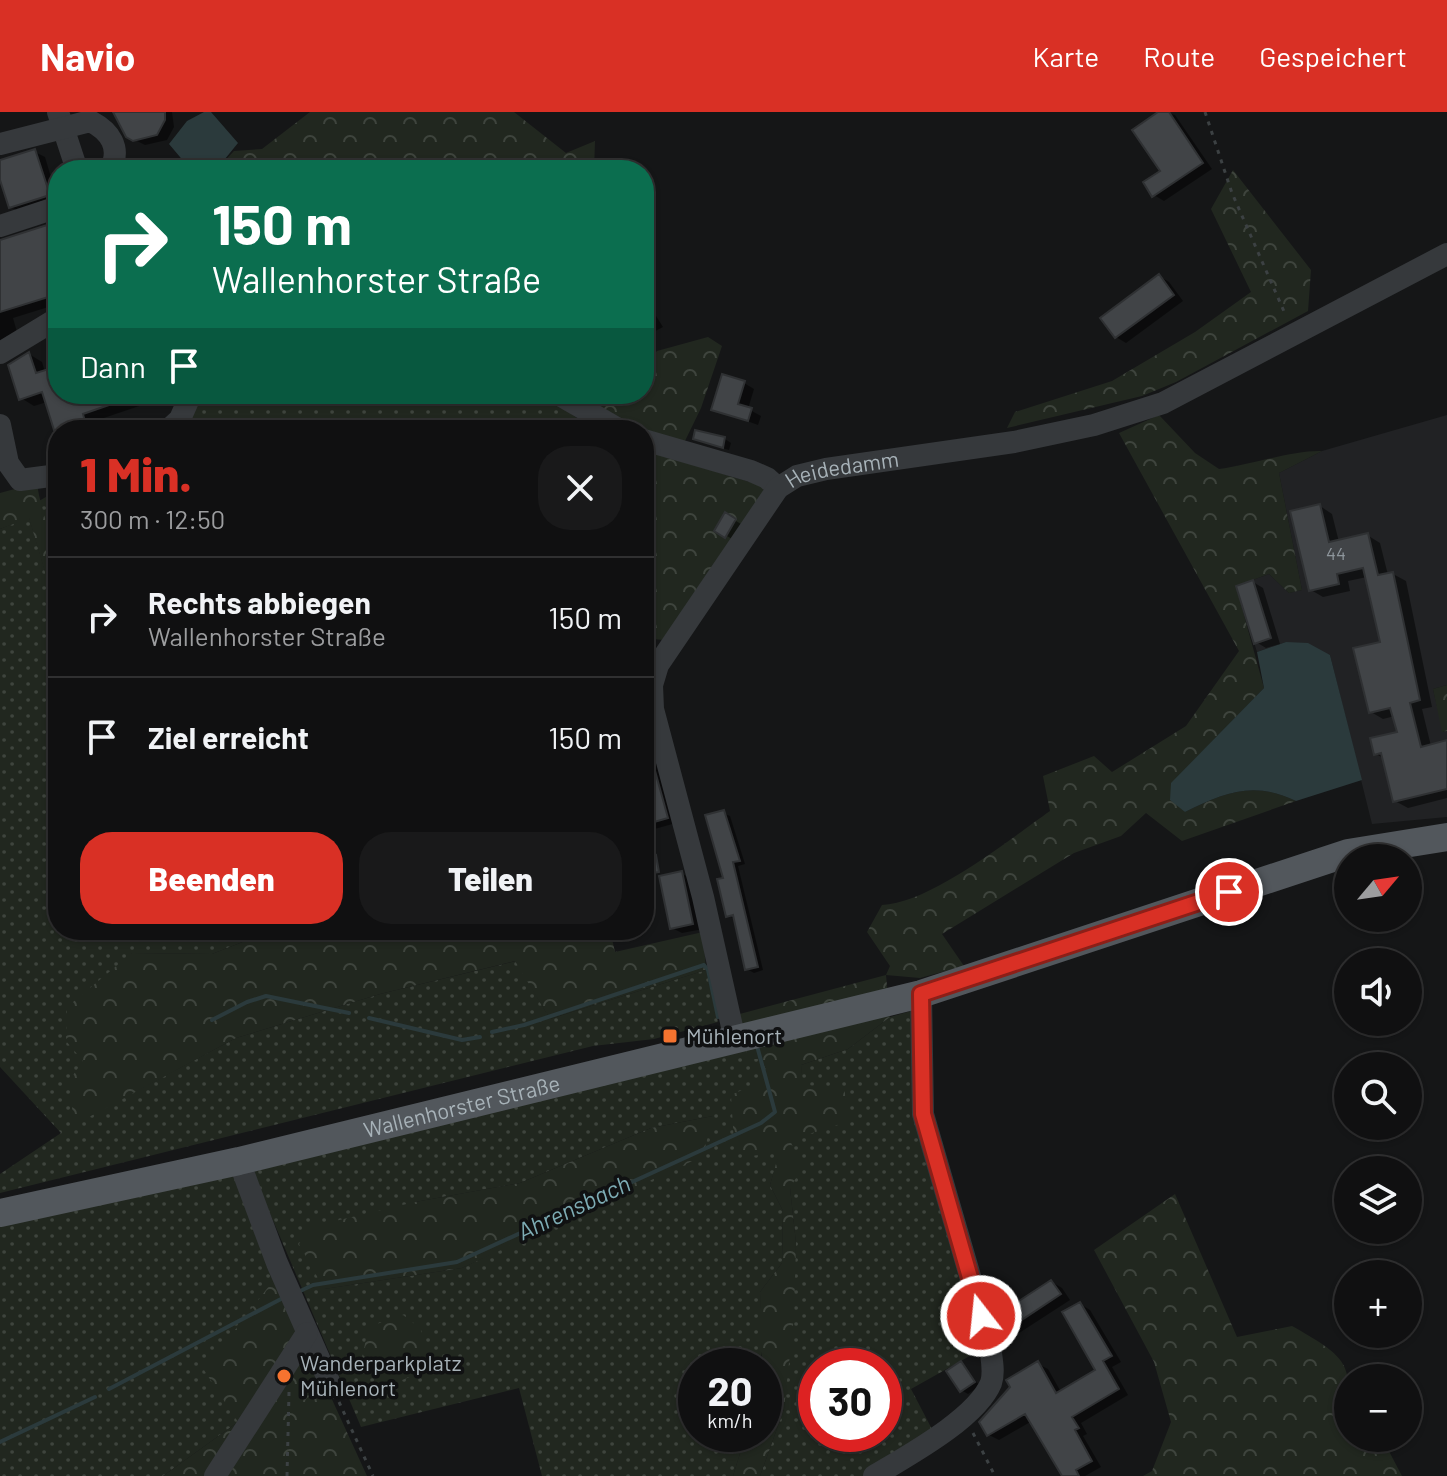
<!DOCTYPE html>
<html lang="de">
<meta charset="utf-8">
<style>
body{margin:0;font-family:Barlow,sans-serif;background:#19191a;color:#f1f3f6;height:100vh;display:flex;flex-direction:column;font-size:30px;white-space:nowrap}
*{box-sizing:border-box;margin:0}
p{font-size:26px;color:#9c9d9f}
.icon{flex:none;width:44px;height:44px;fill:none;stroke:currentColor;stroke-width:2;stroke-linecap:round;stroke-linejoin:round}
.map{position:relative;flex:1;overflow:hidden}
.details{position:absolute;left:48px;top:308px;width:606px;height:520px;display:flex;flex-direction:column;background:#101011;border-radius:32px;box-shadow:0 2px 6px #0004,0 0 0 2px #303031}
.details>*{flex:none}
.top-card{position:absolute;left:48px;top:48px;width:606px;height:244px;border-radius:32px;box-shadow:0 2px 6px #0004,0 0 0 2px #303031;background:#0b6e4f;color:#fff;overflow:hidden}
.needle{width:52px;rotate:61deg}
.controls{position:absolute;left:1334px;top:732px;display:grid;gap:16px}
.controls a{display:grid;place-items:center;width:88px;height:88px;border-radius:50%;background:#101011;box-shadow:0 2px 6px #0004,0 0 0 2px #303031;font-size:40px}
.speed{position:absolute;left:678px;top:1236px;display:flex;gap:16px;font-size:40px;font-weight:700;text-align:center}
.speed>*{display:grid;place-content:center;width:104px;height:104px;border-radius:50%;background:#101011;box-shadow:0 2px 6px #0004,0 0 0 2px #303031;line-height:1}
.speed small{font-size:20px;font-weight:400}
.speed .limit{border:12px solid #d22;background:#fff;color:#111}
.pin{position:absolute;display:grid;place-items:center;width:68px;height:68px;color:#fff;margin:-34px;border:4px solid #fff;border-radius:50%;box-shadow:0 2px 8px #0007}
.me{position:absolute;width:88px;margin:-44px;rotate:344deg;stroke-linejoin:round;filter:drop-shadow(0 0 6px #0008)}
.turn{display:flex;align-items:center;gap:28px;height:168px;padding:0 32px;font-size:36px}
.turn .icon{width:104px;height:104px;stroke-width:2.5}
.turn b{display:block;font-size:56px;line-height:68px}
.then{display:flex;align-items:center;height:76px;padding:0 32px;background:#0003;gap:16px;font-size:30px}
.round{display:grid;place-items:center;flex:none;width:84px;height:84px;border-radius:32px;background:#19191a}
.headline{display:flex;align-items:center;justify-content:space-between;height:136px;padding:0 32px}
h1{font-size:48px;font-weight:800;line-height:60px;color:#d93025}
.button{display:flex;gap:16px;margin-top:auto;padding:16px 32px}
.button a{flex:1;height:92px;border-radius:32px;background:#d93025;color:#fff;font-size:32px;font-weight:800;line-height:92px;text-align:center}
.button a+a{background:#19191a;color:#f1f3f6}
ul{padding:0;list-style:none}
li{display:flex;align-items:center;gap:24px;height:120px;padding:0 32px;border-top:2px solid #303031}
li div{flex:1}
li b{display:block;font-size:30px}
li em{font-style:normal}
header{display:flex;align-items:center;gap:48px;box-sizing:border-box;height:112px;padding:0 40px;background:#d93025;color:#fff}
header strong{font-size:38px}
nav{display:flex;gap:44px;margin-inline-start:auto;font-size:28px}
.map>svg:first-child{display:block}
</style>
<header>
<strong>Navio</strong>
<nav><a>Karte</a><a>Route</a><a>Gespeichert</a></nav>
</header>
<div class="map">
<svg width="1447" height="1364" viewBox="0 0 1447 1364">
<defs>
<pattern id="grass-dots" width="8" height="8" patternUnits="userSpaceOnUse" patternTransform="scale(2)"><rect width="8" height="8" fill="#21271f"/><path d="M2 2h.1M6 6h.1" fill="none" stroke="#3e443d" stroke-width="1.8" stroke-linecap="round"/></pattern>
<pattern id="forest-crowns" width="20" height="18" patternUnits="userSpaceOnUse" patternTransform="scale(2)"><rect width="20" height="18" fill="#21271f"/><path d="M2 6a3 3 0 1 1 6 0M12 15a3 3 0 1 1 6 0" fill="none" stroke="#3e443d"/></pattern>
</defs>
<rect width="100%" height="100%" fill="#151617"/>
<!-- built -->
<path fill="#212224" d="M1447,303v270l-14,4 10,43 4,-1v86l-75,7 -42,-169 -44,-13 -29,10 -21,-66 33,-12 20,19 13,-3 -23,-117 43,-22z"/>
<!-- grass -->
<path fill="url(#grass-dots)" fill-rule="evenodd" d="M197,282h344l51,34 -408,2z
M58,378v81l-19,-70z
M29,405l26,88 3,-3v328h215l-61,24 -80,-1 -48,107 -10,64 162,-86 144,-44 136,-33 34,58 156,-49 12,52 -64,17 -61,7 -593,147v-19l61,-41 -61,-66v-538z
M918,897l-3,66 69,273 -73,41 23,44 -70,43h-104l24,-67 12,-166 -6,-55v-49l12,-54 -1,-20 47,-16 42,-32zM816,1254h68v68h-68z
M748,935l14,12 8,19 10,74 -10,33 13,26 -1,52 -22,29 3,55 -4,19h-63v68h50l-13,42h-191l-23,-88 -158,39 -109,-256zM713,1004l-142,99 -109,53 -138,21 91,-87 105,-19 131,-55z
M233,1061l43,104 -38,145 -75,54h-163v-250z"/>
<!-- forest -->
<path fill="url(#forest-crowns)" d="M310,0h204l52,41 29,-12 -1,29h-378l18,-19 28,-2z
M1233,58l78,100 -3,41 -132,71 -34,14 -135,32 8,-16 97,-31 83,-49 56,-40 -40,-83z
M708,225l14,9 -21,62 -17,35 -50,-16 -61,-33h71v-29l13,-14z
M1159,303l36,38 24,16c30,-4 75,-19 103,-18l-43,22 23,117 -13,3 -20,-19 -33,12 28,102 -93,96 14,28c39,-19 68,-32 111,-11l-114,40 -36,-28 -25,23 -47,17 -132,81 22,32 -44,12 -34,-3 4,42 -42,32 -47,16 2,20 41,3 6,33 -60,19 12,28 -12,20 6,55 -2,73 -10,93 -24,67h-27l13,-42h18l-4,-142 22,-29 1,-52 -13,-26 9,-32 -29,3 -16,-13 -3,-48 38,-17 -7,-19h-18l4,-12 -12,-32 150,-40 4,-9 -23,-34 15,-27c48,-2 127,-65 168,-94l-7,-35 51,-20 18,16 74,-46 53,-75 -120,-218z
M644,338l119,36v9l-100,145 -9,-1 -4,-115 4,-34 -10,-23z
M37,371c3,31 33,97 18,123l-26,-88 -29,11v-36z
M1447,573v46l-5,1 -9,-43z
M273,818h337l5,22 88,-20 3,38 -156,49 -35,-58 -135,33 -144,44 -162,87 -5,-44 14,-20 -17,-20 1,-34 65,-54 80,1z
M713,1004l-10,40 -241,112 -138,21 -25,-45 11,-17 105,-25 105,-19 131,-55z
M1175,1082l62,143 55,-11c68,38 56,40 56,112h34l20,38h-259l9,-5 19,-49 -17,-60 -60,-112z
M276,1165l91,199h-204l75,-54 -34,-52z
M403,1203l17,13 13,32 -21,16 -22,9 -27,-30 5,-28z"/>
<!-- water -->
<path fill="#2b3a3c" d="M204,0h7l27,31 -22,27h-25l-22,-26 18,-23z
M1286,530l22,1 22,12 32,125 -66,21c-43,-21 -72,-8 -111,11l-15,-12 1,-17 93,-95 -7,-36z"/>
<!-- shadow -->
<path fill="#0007" d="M117,0h55l2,15 -7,13 -22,5 -18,-9 -10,-15z
M1162,0l13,3 37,54 -48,32 -10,-6 8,-23z
M35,40l10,5 13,44 -37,12 -10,-6 -11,-45z
M47,116l11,6v70l-45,14 6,21 -19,13v-111z
M1159,164l10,6 14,19 -57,42 -10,-6z
M648,198l8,6 7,11 -19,10v-25z
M29,242l13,8 3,10 13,-4v26h90l3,8 -56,19 3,9h-40v7l-11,-35 -13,4 -13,-8z
M744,271l10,6 -6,20 13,7 -3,9 -44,-16z
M696,321l29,6 6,4 -2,7 -28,-8 -6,-4z
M1320,394l12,8 7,28 28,-7 13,8 8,32 5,-1 13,7 26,126 -10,2 9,37 16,-4v56l-39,10 -13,-7 -10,-42 -9,-5 23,-21 -4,-17 -12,3 -12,-7 11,-69 -15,-66 -19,4 2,10 -27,6 -12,-7z
M726,403l15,9 -9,15 -15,-9z
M1253,470l10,6 17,56 -14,4 -10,-6z
M649,639l9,6 18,66 -32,9v-80z
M723,701l7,3 15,48 -7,2 25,104 -9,3 -7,-4 -13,-50 -6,-4z
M681,761l10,6 12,50 -21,4 -10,-5z
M1052,1170l10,6 8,12 -54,35 -10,-6z
M1080,1192l10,6 31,52 -9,5 16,28 -47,28 6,11 -4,2 18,31 -16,9h-21l-32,-55 -33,19 -10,-5 49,-71 10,5 13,23 37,-22z
M961,1252l19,22 -12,8 -7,-4z"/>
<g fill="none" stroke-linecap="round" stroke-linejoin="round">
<!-- stream -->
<path stroke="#2b3a3c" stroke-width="4" d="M369,906l93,22 18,-3
M212,908l35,-18 19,-6 83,17
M492,920l32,-7 180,-60 4,5 10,47
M298,1180l15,-7 144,-23 304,-139 14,-11 -18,-66
M109,1277l172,-90
M0,1330l95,-45"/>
</g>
<!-- building -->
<path fill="#414447" stroke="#2f3133" stroke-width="2" d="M113,0h52v8l-8,15 -24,6 -7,-4z
M1158,0h11l34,51 -51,34 -9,-15 17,-11 -28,-41z
M35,37l15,46 -41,13 -9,-28v-20z
M47,113l11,36v33l-58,18v-72z
M1159,162l15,21 -59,43 -15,-20z
M29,240l7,21 22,-7v28l77,2 -52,18 4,16h-33l-12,-38 -23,8 -11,-35z
M722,262l23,7 -7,23 14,4 -4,13 -37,-11z
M695,318l30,7 -2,11 -30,-9z
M1320,392l9,38 39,-9 10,42 15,-3 27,128 -10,3 11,44 26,-7v49l-54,13 -12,-49 -7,2 -4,-17 27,-6 -7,-24 -21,5 -16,-65 27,-6 -17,-74 -26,6 2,10 -30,7 -19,-80z
M725,400l11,7 -11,19 -11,-7z
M1253,468l18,58 -17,6 -18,-58z
M646,626l22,80 -24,7v-86z
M724,698l16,51 -7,1 25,105 -13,3 -12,-55 -7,2 -9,-38 6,-1 -18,-63z
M656,743l3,17 -12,2 -3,-17z
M682,759l11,53 -23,5 -11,-53z
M1051,1168l10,14 -56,37 -9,-15z
M1080,1190l32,54 -9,5 16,28 -47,28 7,11 -4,2 17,31 -16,9 3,6h-17l-37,-62 -38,22 -8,-14 31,-35 -4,-7 32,-19 18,32 39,-23 -33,-58z
M961,1249l14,21 -15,10 -14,-21z"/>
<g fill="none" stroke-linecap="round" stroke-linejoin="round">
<!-- path -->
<path stroke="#3c4143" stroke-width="3" stroke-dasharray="4 6" stroke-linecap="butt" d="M1205,0l27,81 54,123
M339,1290l34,74
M973,1321l22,43
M287,1364l2,-84"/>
<!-- minor -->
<g stroke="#36393c" stroke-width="22">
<path d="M58,0l19,58"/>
<path d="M0,32l90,-23c20,10 32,27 20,49"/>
<path d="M0,114l58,-19"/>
<path d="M0,241l58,-35"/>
<path d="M558,282l62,36"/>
<path d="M0,313l8,38 12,17 38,-5"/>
<path d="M168,318l12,-11 11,-25"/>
<path d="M644,328l107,31 16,7 11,10"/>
<path id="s1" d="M735,928l-32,-143 -50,-188 -1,-24 6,-20 120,-177 19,-12 29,-7 188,-27 80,-17 69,-22 284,-149"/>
<path d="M239,1049l38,102 55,125"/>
<path d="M215,1364l92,-143"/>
<path d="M874,1364c33,-20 102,-57 117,-93 4,-12 0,-26 -1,-38l-67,-231 -2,-120"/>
</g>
<!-- major -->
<path stroke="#52575c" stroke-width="28" id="s2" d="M0,1101l239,-52 682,-167 427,-141 99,-16"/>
</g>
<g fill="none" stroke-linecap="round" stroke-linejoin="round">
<!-- route casing -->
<g stroke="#8d1f18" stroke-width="20">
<path id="route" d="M981,1204l-58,-202 -2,-120 308,-102"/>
</g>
<!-- route -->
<use href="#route" stroke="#d93025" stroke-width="14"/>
</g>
<!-- markers -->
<g fill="#f6732f" stroke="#101112" stroke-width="3">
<rect x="662" y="916" width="16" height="16" rx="4"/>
<circle cx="284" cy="1264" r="8"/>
</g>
<g text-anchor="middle" stroke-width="7" stroke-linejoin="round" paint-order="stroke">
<!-- number labels -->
<g font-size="18" fill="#8e969c">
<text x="1336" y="448">44</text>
</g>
<!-- street labels -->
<g font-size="22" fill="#a7b2b8" stroke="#101112">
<text dy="8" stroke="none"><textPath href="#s1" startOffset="668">Heidedamm</textPath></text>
<text dy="8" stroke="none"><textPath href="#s2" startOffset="474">Wallenhorster Straße</textPath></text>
</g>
<!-- poi labels -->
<g font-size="22" fill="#a7b2b8" stroke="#101112" text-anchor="start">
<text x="686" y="932">Mühlenort</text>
<text x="300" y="1259">Wanderparkplatz<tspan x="300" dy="25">Mühlenort</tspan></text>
</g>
<!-- water labels -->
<g font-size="24" font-style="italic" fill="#7dacb4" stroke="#101112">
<text transform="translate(574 1096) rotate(-25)" y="8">Ahrensbach</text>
</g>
</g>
</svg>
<div class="controls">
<a><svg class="needle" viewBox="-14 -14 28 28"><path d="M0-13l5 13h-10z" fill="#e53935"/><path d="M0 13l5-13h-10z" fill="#9c9d9f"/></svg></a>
<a><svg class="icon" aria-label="sound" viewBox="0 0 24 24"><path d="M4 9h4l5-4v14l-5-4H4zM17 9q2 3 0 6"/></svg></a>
<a><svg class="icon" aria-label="search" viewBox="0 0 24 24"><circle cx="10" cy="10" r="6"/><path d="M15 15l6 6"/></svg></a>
<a><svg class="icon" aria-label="layers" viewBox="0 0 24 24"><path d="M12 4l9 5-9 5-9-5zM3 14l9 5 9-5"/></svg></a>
<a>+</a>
<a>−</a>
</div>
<div class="speed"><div>20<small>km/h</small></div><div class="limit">30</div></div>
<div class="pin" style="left:1229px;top:780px;background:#d93025"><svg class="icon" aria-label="arrive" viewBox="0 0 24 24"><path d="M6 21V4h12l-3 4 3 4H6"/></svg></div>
<svg class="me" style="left:981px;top:1204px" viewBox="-20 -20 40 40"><circle r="17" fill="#d93025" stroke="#fff" stroke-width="3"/><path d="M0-11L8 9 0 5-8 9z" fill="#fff"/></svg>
<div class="top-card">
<div class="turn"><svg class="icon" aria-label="right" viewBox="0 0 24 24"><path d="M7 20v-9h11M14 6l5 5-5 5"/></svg><div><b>150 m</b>Wallenhorster Straße</div></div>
<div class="then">Dann<svg class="icon" aria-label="arrive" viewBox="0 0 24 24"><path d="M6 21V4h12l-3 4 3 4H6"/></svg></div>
</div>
<section class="details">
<div class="headline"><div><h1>1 Min.</h1><p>300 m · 12:50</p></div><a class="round"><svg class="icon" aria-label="close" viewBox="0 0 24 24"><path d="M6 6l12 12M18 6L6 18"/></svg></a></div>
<ul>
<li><svg class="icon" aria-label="right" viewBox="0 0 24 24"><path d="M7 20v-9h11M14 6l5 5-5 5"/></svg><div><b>Rechts abbiegen</b><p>Wallenhorster Straße</p></div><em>150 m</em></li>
<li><svg class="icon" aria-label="arrive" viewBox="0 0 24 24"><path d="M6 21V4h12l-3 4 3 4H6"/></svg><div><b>Ziel erreicht</b></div><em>150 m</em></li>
</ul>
<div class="button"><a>Beenden</a><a>Teilen</a></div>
</section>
</div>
